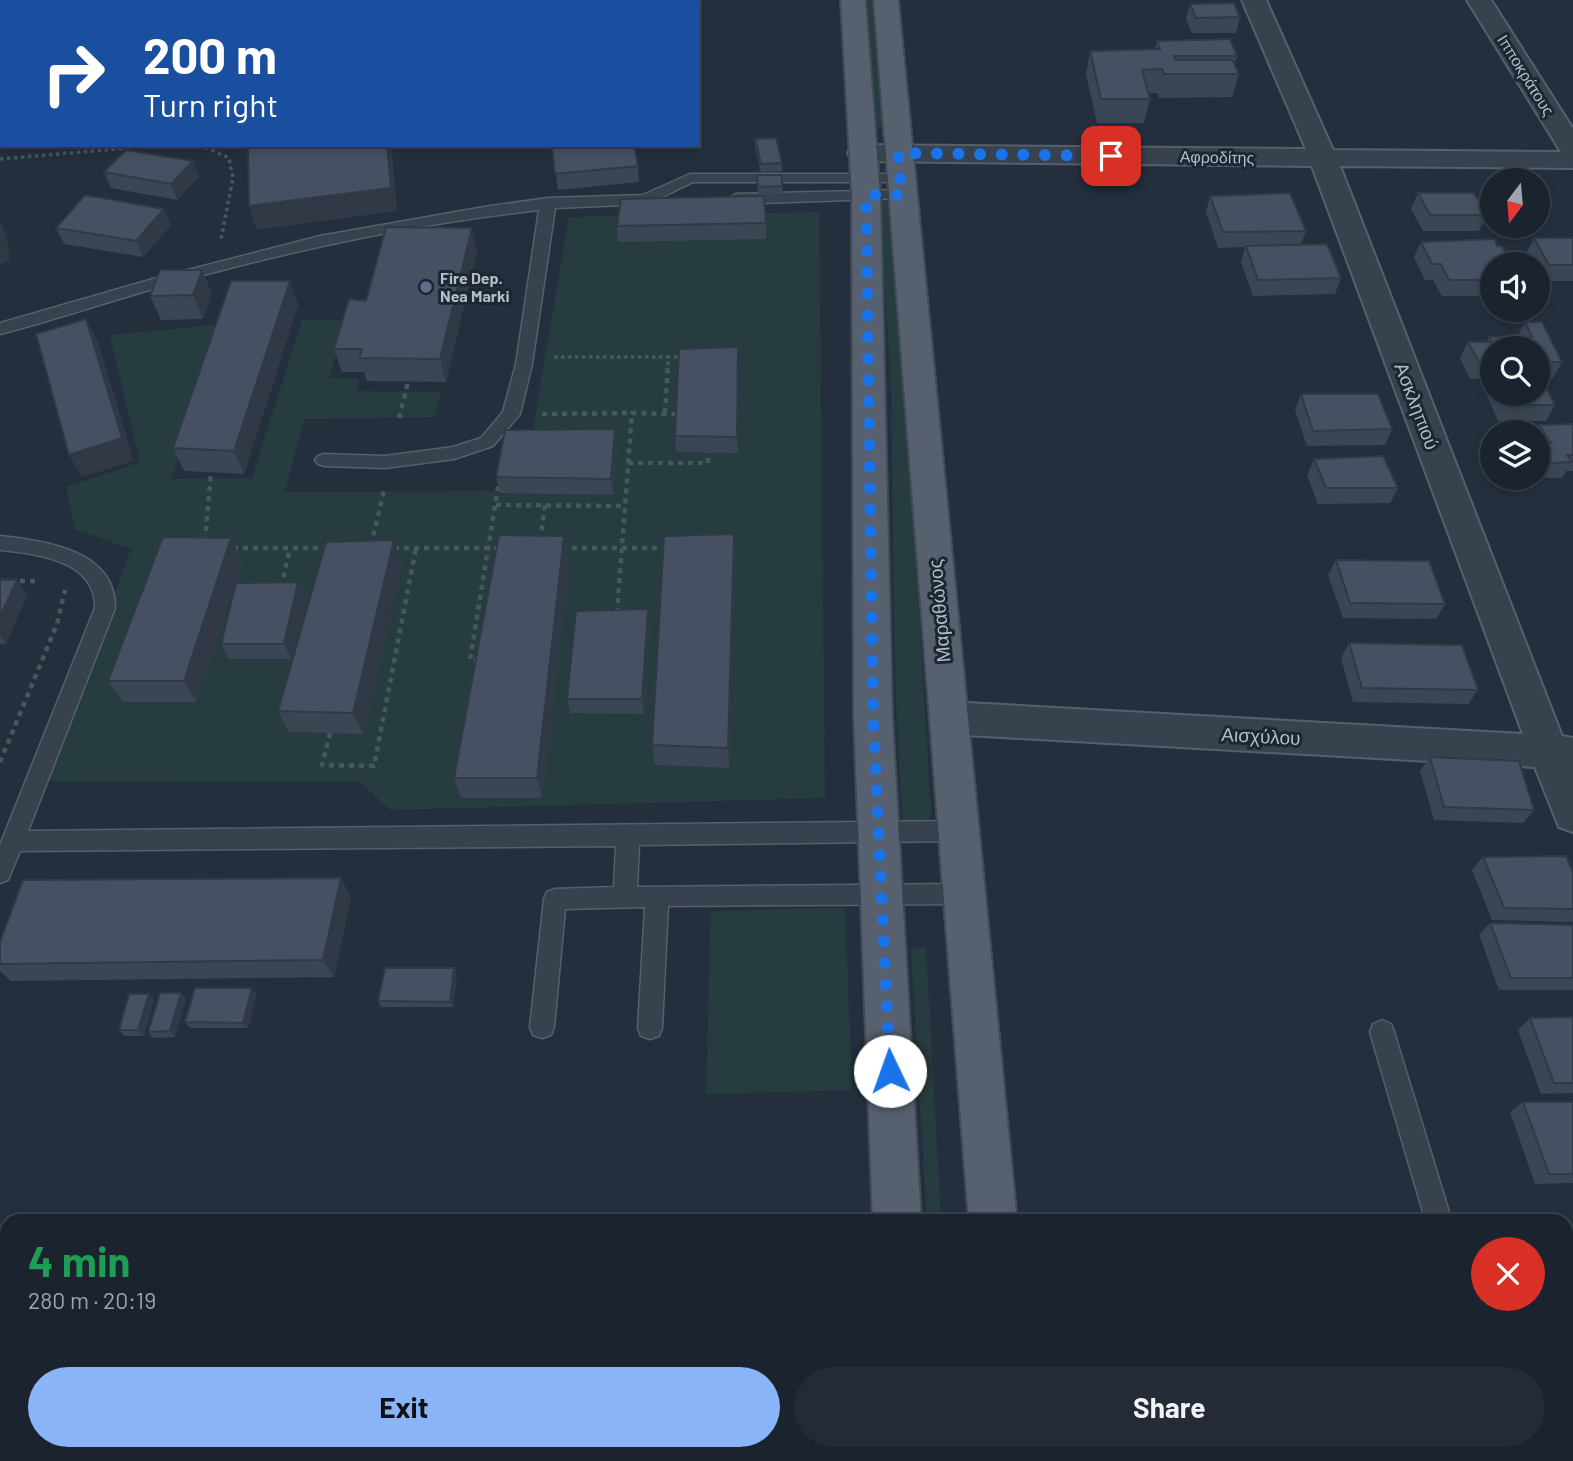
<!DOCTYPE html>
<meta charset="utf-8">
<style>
body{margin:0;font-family:Barlow,sans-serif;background:#242b36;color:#f1f3f6;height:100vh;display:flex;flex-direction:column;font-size:26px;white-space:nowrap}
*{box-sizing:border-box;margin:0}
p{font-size:23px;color:#a0a4aa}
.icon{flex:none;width:38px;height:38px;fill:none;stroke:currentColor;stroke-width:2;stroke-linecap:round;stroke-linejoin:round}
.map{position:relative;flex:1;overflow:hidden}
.panel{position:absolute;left:0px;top:1214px;width:1573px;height:247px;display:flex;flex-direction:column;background:#1b232e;border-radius:21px 21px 0 0;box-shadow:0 4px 10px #0003,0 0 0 2px #39404a}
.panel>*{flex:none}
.banner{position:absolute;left:0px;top:0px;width:700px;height:147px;box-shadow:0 4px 10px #0003,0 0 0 2px #39404a;background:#1a4fa0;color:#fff;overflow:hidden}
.needle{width:46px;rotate:196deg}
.controls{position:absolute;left:1480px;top:168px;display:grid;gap:14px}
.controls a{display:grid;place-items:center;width:70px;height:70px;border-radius:50%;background:#1b232e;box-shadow:0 4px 10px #0003,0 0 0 2px #39404a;font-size:35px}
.pin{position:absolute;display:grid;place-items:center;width:60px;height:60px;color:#fff;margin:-30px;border-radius:14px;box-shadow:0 4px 10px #0006}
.me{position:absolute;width:77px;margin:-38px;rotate:357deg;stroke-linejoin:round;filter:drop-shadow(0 0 5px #0008)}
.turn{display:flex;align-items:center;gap:24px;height:147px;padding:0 28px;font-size:32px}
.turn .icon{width:91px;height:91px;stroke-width:2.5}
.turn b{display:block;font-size:49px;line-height:60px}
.round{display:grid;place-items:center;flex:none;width:74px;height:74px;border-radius:37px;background:#242b36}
.head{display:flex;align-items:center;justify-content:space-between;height:119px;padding:0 28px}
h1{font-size:42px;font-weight:700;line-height:52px;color:#1e9e55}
.button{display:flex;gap:14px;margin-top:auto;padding:14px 28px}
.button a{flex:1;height:80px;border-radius:42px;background:#8ab4f8;color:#111;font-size:28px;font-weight:700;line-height:80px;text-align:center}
.button a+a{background:#242b36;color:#f1f3f6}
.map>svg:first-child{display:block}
</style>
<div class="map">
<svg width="1573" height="1461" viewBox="0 0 1573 1461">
<rect width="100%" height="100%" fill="#242f3e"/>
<!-- green -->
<path fill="#263c3f" d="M864,0h10l9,125 -3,3 -7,-1z
M883,199l8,3 15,187 25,425 -6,10h-22c-11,-143 -9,-287 -12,-430 -2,-64 -9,-128 -13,-191z
M819,212l6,586 -435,12 -30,-28 -313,-1 84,-232 -56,-20 -9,-42 74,-25 -30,-127 124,-12 -63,156 81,-1 50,-158h44l-17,58 30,1 -2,12 84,1 -6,25 -131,2 -19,73 201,-1 127,4 -83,-49 39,-229z
M845,908l7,182 -146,4 5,-183z
M926,947l15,274h-14l-16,-272z"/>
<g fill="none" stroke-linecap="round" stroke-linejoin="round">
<!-- service casing -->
<g stroke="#565f6c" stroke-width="3">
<path id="service" d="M690,174h211l7,4 -7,4h-208l-45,22 -93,4 -23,156 -12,50 -27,32 -39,13 -69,9 -61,-2 -6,-2 -3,-4 3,-4 6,-2 61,2 68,-9 28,-9 22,-26 13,-48 23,-154c-127,14 -252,41 -375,76 -55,15 -109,34 -164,48v-11l153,-44 167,-43 164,-29 64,-9 95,-3z
M902,190l8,5 -3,3 -171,6 -8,-5 8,-5z
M0,536c45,5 116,14 115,72l-87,223 930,-10 8,3 3,7 -3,7 -8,3 -319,4 -2,42 327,-3 8,3 3,7 -3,7 -8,3 -296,2 -6,122 -3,8 -9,3 -9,-3 -3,-8 7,-121 -80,2 -11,118 -3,8 -9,3 -9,-3 -3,-8 14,-128 3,-7 8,-3 59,-2 2,-41 -596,5 -12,29 -8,3v-38l95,-237c1,-48 -58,-54 -95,-58z
M1382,1020l9,4 3,8 58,190h-26l-56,-190 3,-8z"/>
</g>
<!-- minor casing -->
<g stroke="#565f6c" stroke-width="4">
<path id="minor" d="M48,0h24l-25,2z
M1242,0h24l67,150 228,2 -94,-152h24l82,129v39l-233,-2 222,570 11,2v94l-14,-5 -24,-60 -586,-33 -14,-5 -5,-11 5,-11 14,-5 574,32 -211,-568 -451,-5 -10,-2 -3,-6 3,-6 10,-2 445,4z
M0,1264h7v50h-7z"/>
</g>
<!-- primary casing -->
<g stroke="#414a57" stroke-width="4">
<path id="primary" d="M841,0h24l15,195 12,521 29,506h-48l-19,-506 -2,-521z
M874,0h24l119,1222h-48z
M881,1454h53l1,7h-54z
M987,1454h53l1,7h-54z"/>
</g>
<!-- path-far1 -->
<path stroke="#44595c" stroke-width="3.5" stroke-dasharray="3.5 3.5" stroke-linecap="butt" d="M177,145l30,3 22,10 4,20 -12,61
M0,159l163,-14
M554,357h114
M668,365v-8h14"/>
<!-- path -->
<path stroke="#44595c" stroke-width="4.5" stroke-dasharray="5 5" stroke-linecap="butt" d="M665,413l3,-50
M542,414l90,-1
M399,418l9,-36
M628,463h80v-11
M496,505l129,1
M540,540l5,-35
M205,541l6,-69
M371,545l13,-54
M233,548h96
M394,548h107
M562,548h107
M0,581h38
M281,587l9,-39
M617,613l15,-200 46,1
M479,660h-9l29,-179
M330,733l-8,32 52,1 42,-218
M0,762l57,-138 8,-34"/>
<!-- service -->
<use href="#service" fill="#38414e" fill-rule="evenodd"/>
<!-- minor -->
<use href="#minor" fill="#38414e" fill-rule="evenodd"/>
<!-- primary -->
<use href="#primary" fill="#56606e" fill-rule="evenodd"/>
</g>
<!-- wall -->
<path fill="#3b4654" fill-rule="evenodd" d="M1190,4l50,13 -4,16h-44l-6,-14z
M1157,41l80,15 -2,7 4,11 -7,23 -73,1 -2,-5h-9l2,6 -6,24h-47l-11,-49 4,-23 65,-2z
M755,139l27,24v8l-21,1 -6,-25z
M552,145l86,21 1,16 -81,8z
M193,161l6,16 -22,23 -66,-12 -7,-16z
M757,175h25v19l-24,1z
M1418,193l69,22 -8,16h-56l-12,-22z
M1210,196l96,35 -5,14 40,33 -6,16 -82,2 -12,-34 4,-15 -27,1 -12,-36z
M766,223v16l-148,3 -1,-16z
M171,225l-28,32 -79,-13 -8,-16z
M1534,238h39v43h-33l-2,-4v-13h-7l-5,-10z
M1421,242l76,4 -4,18v38l-3,-6h-48l-9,-16h-8l-11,-23z
M477,251l-31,131 -79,-1 -3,-9h-22l-8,-23 32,-48z
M202,270l10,24 -9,25 -42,1 -11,-24z
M290,281l8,24 -54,169 -60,-3 -11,-23z
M1525,322l37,40 -9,16h-11l13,27 -9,16h-48l-14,-32 6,-11 -20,1 -10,-21 8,-16h18l3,-5h28zM1493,348h45v46h-45z
M738,347v106l-62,-1 -1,-16z
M1301,394l91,35 -7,16 -78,1 -12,-36z
M1573,424v47h-7l-4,7h-21l-3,-5v-41h-3l4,-7z
M617,445l-4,50 -113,-2 -4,-16z
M1314,459l84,29 -8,15 -72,1 -11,-29z
M734,534l1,23 -6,211 -74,-3 -3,-20z
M569,558l-27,240h-81l-7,-20z
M242,560l-45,142h-74l-15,-21z
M1336,560l109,44 -9,15 -93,-1 -15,-43z
M402,562l-39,172 -74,-2 -11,-21z
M0,580h17l10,15 -21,49h-6z
M298,582l7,15 -14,62h-62l-8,-15z
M650,624l-6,90 -74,-1 -3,-14z
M1349,643l129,47 -10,14 -115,-2 -12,-44z
M1430,757l104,53 -11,13 -89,-3 -14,-49z
M1483,857l90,15v50l-81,-2 -20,-50z
M351,896l-17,81 -323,4 -11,-10v-29z
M1490,923l83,2v65h-74l-20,-55z
M454,968l3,6 -4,33h-72l-3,-6z
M252,988l5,6 -9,34h-58l-5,-6z
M149,994l5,6 -10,36h-20l-5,-6z
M186,999l-11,38 -22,1 -5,-6z
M1573,1017v76l-32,1 -23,-64 12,-12z
M1523,1102h50v81l-38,1 -25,-72z"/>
<!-- shaded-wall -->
<path fill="#303945" d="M387,145h4l1,4 5,62 -140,19 -8,-24z
M193,161l6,16 -22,23 -6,-16z
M164,209l7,16 -28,32 -7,-16z
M0,223l7,12 3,26 -10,3z
M472,228l5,23 -31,131 -6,-23z
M202,270l10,24 -9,25 -10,-24z
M290,281l8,24 -54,169 -10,-23z
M86,319l12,23 36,119 -52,16 -13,-22z
M738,347v106l-1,-16z
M615,429l2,16 -4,50 -2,-16z
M734,534l1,23 -6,211 -1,-20z
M564,536l5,22 -27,240 -5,-20z
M231,538l11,22 -45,142 -13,-21z
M394,540l8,22 -39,172 -10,-21z
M17,580l10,15 -21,49 -6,-8v-19z
M298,582l7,15 -14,62 -7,-15z
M648,609l2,15 -6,90 -2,-15z
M341,878l10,18 -17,81 -11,-17z
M454,968l3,6 -4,33 -3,-5z
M252,988l5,6 -9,34 -5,-5z
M181,993l5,6 -11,38 -5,-6z
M149,994l5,6 -10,36 -6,-6z"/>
<!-- building -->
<path fill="#455162" stroke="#303945" stroke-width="2" d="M1234,3l6,14 -44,1 -6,-14z
M1230,39l7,17h-63l1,4h58l6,14h-75l-2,-5 -20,1 8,29h-49l-11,-48 70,-2 -3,-8z
M776,138l6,25 -21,1 -6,-25z
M248,145h139l4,43 -142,18z
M552,145h82l4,21 -83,8z
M126,150l67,11 -22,23 -67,-12z
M757,175h25v11l-24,1z
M1290,193l16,38 -83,1 -13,-36z
M1418,193h56l13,22h-57z
M85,195l79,14 -28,32 -80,-13z
M764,196l2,27 -149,3 4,-27z
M386,227l86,1 -32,131 -81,-1 3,-9h-28l15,-50 17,2z
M1534,238h39v27h-24z
M1495,239l2,7h5l9,18h-18v16h-44l-8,-16h-9l-11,-22z
M1327,244l14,34 -83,2 -12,-34z
M160,270h42l-9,25 -43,1z
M231,281h59l-56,170 -61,-3z
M86,319l36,119 -53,17 -33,-121z
M1525,322h17l20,40h-24v-14h-45v15h-14l-11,-21h24l-3,-5h43z
M738,347l-1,90 -62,-1 4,-87z
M1538,375h2l15,30h-48l-5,-11h36z
M1301,394h77l14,35 -79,2z
M1573,424v31h-6l5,7 -21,1 -10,-20h10l-12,-18z
M615,429l-4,50 -115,-2 9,-47z
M1383,456l15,32h-72l-12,-29z
M734,534l-6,214 -76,-3 12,-209z
M499,535l65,1 -27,242h-83z
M163,537l68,1 -47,143h-76z
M394,540l-41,173 -75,-2 48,-169z
M1336,560l93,1 16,43 -95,-1z
M0,580h17l-17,37z
M298,582l-14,62h-63l15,-61z
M648,609l-6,90h-75l9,-88z
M1349,643l113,2 16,45 -116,-2z
M1430,757l89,4 15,49 -90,-3z
M1566,856l7,16v37l-69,-1 -21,-51z
M341,878l-18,82 -323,4v-22l23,-62z
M1490,923l83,2v53h-62z
M385,968h69l-4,34 -72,-1z
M195,988h57l-9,35 -58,-1z
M160,993h21l-11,38 -22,1z
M129,994h20l-11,36h-19z
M1573,1017v66h-19l-24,-65z
M1523,1102h50v72h-24z"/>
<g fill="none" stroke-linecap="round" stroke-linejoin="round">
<!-- route -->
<path stroke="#1a73e8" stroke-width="12" stroke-dasharray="0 21.6" d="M890,1071l-17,-355 -7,-521h36l-4,-42 213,3"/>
</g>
<!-- markers -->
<circle fill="#5c6f8a" stroke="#1d2633" stroke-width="2.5" cx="426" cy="287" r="7"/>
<g text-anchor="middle" stroke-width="6" stroke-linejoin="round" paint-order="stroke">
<!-- far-street labels -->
<g font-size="16" fill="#b4bcc9" stroke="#1d2633">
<text transform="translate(1526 75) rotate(58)" y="6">Ιπποκράτους</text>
<text transform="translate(1217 157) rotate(1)" y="6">Αφροδίτης</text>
</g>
<!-- far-poi labels -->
<g font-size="16" font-weight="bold" fill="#b4bcc9" stroke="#1d2633" text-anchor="start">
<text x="440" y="284">Fire Dep.<tspan x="440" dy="18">Nea Marki</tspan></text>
</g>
<!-- street labels -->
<g font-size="19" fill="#b4bcc9" stroke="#1d2633">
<text transform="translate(1417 406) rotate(69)" y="7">Ασκληπιού</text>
<text transform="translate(939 611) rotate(-95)" y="7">Μαραθώνος</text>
<text transform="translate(1261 736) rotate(3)" y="7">Αισχύλου</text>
</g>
</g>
</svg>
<div class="controls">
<a><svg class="needle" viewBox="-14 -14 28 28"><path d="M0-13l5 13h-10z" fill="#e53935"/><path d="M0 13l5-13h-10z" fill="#a0a4aa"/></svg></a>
<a><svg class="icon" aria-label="sound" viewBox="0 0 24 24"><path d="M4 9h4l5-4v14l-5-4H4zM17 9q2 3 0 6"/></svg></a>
<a><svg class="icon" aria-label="search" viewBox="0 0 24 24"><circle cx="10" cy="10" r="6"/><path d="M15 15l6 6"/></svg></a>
<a><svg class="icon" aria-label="layers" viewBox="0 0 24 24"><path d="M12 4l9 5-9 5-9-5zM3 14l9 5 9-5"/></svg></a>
</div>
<div class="pin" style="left:1111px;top:156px;background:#d93025"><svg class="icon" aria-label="arrive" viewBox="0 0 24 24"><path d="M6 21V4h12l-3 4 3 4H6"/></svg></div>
<svg class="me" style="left:890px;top:1071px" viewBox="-20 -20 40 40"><circle r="19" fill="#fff"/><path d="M0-13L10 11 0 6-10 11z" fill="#1a73e8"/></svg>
<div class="banner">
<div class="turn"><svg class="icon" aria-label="right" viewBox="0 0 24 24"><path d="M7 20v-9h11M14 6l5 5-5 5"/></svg><div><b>200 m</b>Turn right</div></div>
</div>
<section class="panel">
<div class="head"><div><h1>4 min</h1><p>280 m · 20:19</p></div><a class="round" style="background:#d93025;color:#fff"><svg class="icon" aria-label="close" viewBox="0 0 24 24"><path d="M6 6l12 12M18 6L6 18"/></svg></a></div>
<div class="button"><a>Exit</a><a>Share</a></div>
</section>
</div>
